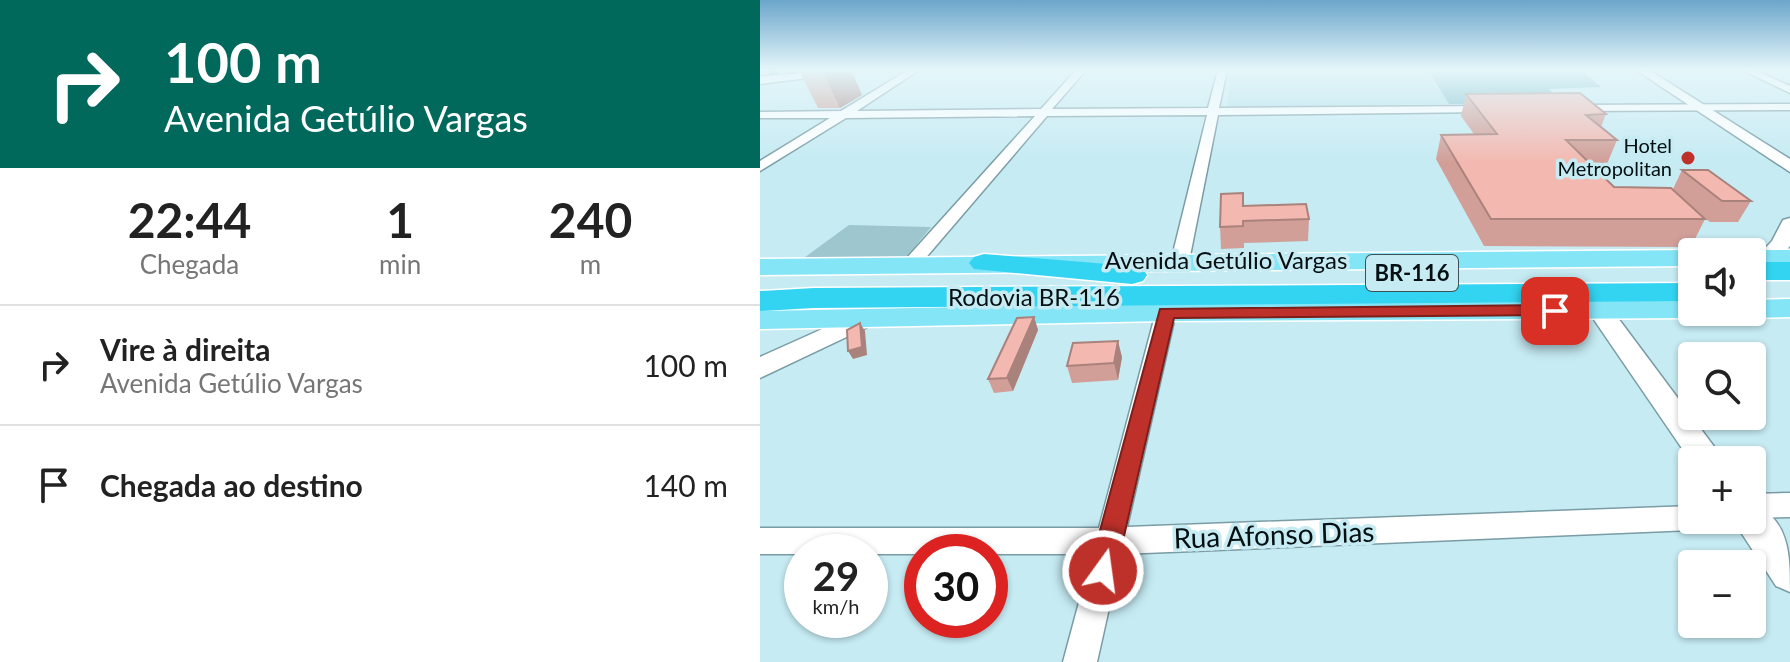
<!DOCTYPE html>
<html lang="pt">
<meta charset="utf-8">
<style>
body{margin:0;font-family:Lato,sans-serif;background:#f6f6f6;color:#222;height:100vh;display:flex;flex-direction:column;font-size:30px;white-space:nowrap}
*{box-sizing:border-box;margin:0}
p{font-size:26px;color:#767676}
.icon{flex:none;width:44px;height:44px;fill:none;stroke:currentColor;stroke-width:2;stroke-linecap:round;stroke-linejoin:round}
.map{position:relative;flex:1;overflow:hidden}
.drawer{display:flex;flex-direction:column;background:#fff;width:760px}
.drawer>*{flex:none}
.top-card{background:#00695c;color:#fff;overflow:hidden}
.controls{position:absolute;left:918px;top:238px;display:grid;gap:16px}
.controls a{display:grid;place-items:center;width:88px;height:88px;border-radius:8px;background:#fff;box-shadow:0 2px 6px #0004;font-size:40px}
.speed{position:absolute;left:24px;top:534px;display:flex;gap:16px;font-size:40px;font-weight:700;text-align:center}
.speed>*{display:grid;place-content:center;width:104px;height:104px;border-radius:50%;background:#fff;box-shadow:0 2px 6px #0004;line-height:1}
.speed small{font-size:20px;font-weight:400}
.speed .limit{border:12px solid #d22;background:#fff;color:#111}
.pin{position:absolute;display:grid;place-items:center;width:68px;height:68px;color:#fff;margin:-34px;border-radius:16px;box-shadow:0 4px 12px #0006}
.me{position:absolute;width:88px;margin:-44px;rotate:14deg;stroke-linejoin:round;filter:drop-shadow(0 0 6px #0008)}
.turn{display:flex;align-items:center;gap:28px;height:168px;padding:0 32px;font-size:36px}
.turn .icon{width:104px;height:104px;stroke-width:2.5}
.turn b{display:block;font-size:56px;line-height:68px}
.eta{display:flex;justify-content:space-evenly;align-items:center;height:136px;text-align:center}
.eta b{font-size:48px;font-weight:700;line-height:56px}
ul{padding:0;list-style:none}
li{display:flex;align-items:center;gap:24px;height:120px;padding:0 32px;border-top:2px solid #e0e0e0}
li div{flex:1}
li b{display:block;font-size:30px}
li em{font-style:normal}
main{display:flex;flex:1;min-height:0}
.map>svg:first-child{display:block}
</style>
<main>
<section class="drawer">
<div class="top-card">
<div class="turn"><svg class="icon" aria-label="right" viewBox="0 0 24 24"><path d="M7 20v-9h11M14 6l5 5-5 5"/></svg><div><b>100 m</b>Avenida Getúlio Vargas</div></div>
</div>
<div class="eta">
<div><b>22:44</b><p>Chegada</p></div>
<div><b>1</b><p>min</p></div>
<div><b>240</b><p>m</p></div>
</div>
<ul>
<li><svg class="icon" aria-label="right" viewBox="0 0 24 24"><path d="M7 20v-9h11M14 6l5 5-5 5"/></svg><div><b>Vire à direita</b><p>Avenida Getúlio Vargas</p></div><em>100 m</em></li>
<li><svg class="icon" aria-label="arrive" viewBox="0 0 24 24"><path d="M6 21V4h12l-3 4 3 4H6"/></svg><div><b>Chegada ao destino</b></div><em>140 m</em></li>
</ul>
</section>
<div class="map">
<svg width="1030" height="662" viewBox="0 0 1030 662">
<rect width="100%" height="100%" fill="#c6ebf3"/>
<!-- built -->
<path fill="#b2e0ea" d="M471,70h197l21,34 -222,3z"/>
<!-- green -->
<path fill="#9dc6cf" d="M89,225l82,2 -23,28 -11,5h-96z"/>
<!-- forest -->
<path fill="#76b7c5" d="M668,70h181h-28l20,17 -52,2 15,15h-115z"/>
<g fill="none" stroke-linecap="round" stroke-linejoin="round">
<!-- street casing -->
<g stroke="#7a9ca4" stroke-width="3">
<path id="street" d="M148,70h11l-62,41 184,-2 35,-39h10l-34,39 156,-1 10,-38h9l-8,38 269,-2 5,3 -5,3 -270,3 -29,146 -9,5 -9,-5 36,-146 -160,1 -130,152h-12l-3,-4 3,-4 130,-144 -189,2 -86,53v-10l70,-43h-70v-6l81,-1z
M982,70h12l36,16v7z
M1030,104v6l-218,1 -5,-3 5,-3z
M406,306l10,6 -49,215 565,-21v14h13l-3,7 -10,3 -571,24 -24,108h-34l29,-108h-332v-26h339l57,-216z
M1030,493v24l-38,1v-24z"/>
</g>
<!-- secondary casing -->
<g stroke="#7a9ca4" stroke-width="3">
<path id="secondary" d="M54,70h31l-6,4 -79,10v-8z
M876,70h13l141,89v13z
M1030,218v28l-15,17h-16l-3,-5 16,-17 11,-21z
M840,303l9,3 115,154h-32v3l-104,-152 3,-5z
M107,309l9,2 4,6 -4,6 -116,55v-21z
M992,504c38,15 38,52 38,88l-14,-6 -43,-66h19z"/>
</g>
<!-- primary casing -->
<g stroke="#fff" stroke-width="3">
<path id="primary" d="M932,250l7,2h-7v14l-932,9v-16z
M992,250h38v16h-38v-14h-7z
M1030,299v18l-38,1 -12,-6h12v-12z
M932,300v12h12l-2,3 -10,3 -526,3 -406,8v-18l406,-8z"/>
</g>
<!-- highway casing -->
<g stroke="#fff" stroke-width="3">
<path id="highway" d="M224,254l148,12 11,3 4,6 -4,6 -11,3 -158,-15 -5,-6 5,-6z
M992,262h38v18h-38z
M932,283v18l-878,7 -54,3v-20l54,-3z"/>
</g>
<!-- street -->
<use href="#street" fill="#fff" fill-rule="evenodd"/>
<!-- secondary -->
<use href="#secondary" fill="#fff" fill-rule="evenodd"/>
<!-- primary -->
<use href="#primary" fill="#84e5f7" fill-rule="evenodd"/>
<!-- highway -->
<use href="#highway" fill="#32d4f1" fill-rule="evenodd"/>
<!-- rail casing -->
<g stroke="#677f85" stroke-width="5">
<path id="rail" d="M0,74l46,-4"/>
</g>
<!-- rail -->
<use href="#rail" stroke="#c6ebf3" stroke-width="3" stroke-dasharray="9" stroke-linecap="butt"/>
</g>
<!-- wall -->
<path fill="#d19f98" d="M39,70h52l11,25 -22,13h-22z
M706,94l140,20 -5,13 16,13 -10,24h-16l23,23 59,2 9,-19 69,31 -13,21h-28l-13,-10 8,7 -14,28 -207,-1 -48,-87 5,-24 33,-1 -13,-18z
M483,206l66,13 -1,22 -64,2v5l-23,1 -1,-22z
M274,317l4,13 -25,61 -19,2 -6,-14z
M362,357l-4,23 -46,3 -5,-17z"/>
<!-- shaded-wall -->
<path fill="#aa827c" d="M62,70h29l11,25 -22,13z
M274,317l4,13 -25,61 -6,-13z
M100,323l5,8 2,24 -14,4 -5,-8z
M358,341l4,16 -4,23 -4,-17z"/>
<!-- building -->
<path fill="#f3b9b1" stroke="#aa827c" stroke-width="2" d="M820,93l26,21 -20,1 31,25h-51l48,47 57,1 34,31h-214l-50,-84 56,-1 -31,-40z
M922,170h26l43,31h-29z
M483,193v13l63,-2 3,15 -66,2v5l-23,1 1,-33z
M274,317l-27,61 -19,1 29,-61z
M100,323l2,24 -14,4 -1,-21z
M358,341l-4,22 -47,3 6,-23z"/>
<!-- sky -->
<linearGradient id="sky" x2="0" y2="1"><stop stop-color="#6ba6cb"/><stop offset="0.43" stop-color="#e5f6fa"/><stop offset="1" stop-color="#e5f6fa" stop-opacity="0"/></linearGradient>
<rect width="1030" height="162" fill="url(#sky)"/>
<!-- route -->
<path fill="#be302a" stroke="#7c1f1b" stroke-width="2" d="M795,305l6,2 2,4 -2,4 -387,3 -58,253 -4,10 -9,3 -10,-3 -4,-10 71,-262z"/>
<!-- markers -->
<circle fill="#be302a" stroke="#c6ebf3" stroke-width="3" cx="928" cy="158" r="8"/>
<g text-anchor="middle" stroke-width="7" stroke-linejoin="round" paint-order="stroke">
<!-- far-poi labels -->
<g font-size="20" fill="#040f12" stroke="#c6ebf3" text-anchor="end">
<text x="912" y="153">Hotel<tspan x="912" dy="23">Metropolitan</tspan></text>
</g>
<!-- shield labels -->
<rect fill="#c6ebf3" stroke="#3e5156" stroke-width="2" x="606" y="255" width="92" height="36" rx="6"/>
<g font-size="22" font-weight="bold" fill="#040f12">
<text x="652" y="281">BR-116</text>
</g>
<!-- street labels -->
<g font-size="24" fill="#040f12" stroke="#c6ebf3">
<text x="466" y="269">Avenida Getúlio Vargas</text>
<text x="274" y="306">Rodovia BR-116</text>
</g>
<!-- near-street labels -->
<g font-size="28" fill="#040f12" stroke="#c6ebf3">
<text transform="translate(514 535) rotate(-2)" y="10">Rua Afonso Dias</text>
</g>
</g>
</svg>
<div class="controls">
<a><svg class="icon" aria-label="sound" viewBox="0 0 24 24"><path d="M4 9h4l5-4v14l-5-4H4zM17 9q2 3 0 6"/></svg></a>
<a><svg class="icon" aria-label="search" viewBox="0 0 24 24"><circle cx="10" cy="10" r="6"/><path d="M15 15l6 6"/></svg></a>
<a>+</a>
<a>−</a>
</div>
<div class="speed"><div>29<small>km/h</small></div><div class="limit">30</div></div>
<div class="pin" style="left:795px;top:311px;background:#d93025"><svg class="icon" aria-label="arrive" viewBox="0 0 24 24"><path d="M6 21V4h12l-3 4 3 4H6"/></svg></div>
<svg class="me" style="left:343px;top:571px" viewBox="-20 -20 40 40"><circle r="17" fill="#be302a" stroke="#fff" stroke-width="3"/><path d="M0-11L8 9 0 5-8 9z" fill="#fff"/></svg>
</div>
</main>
